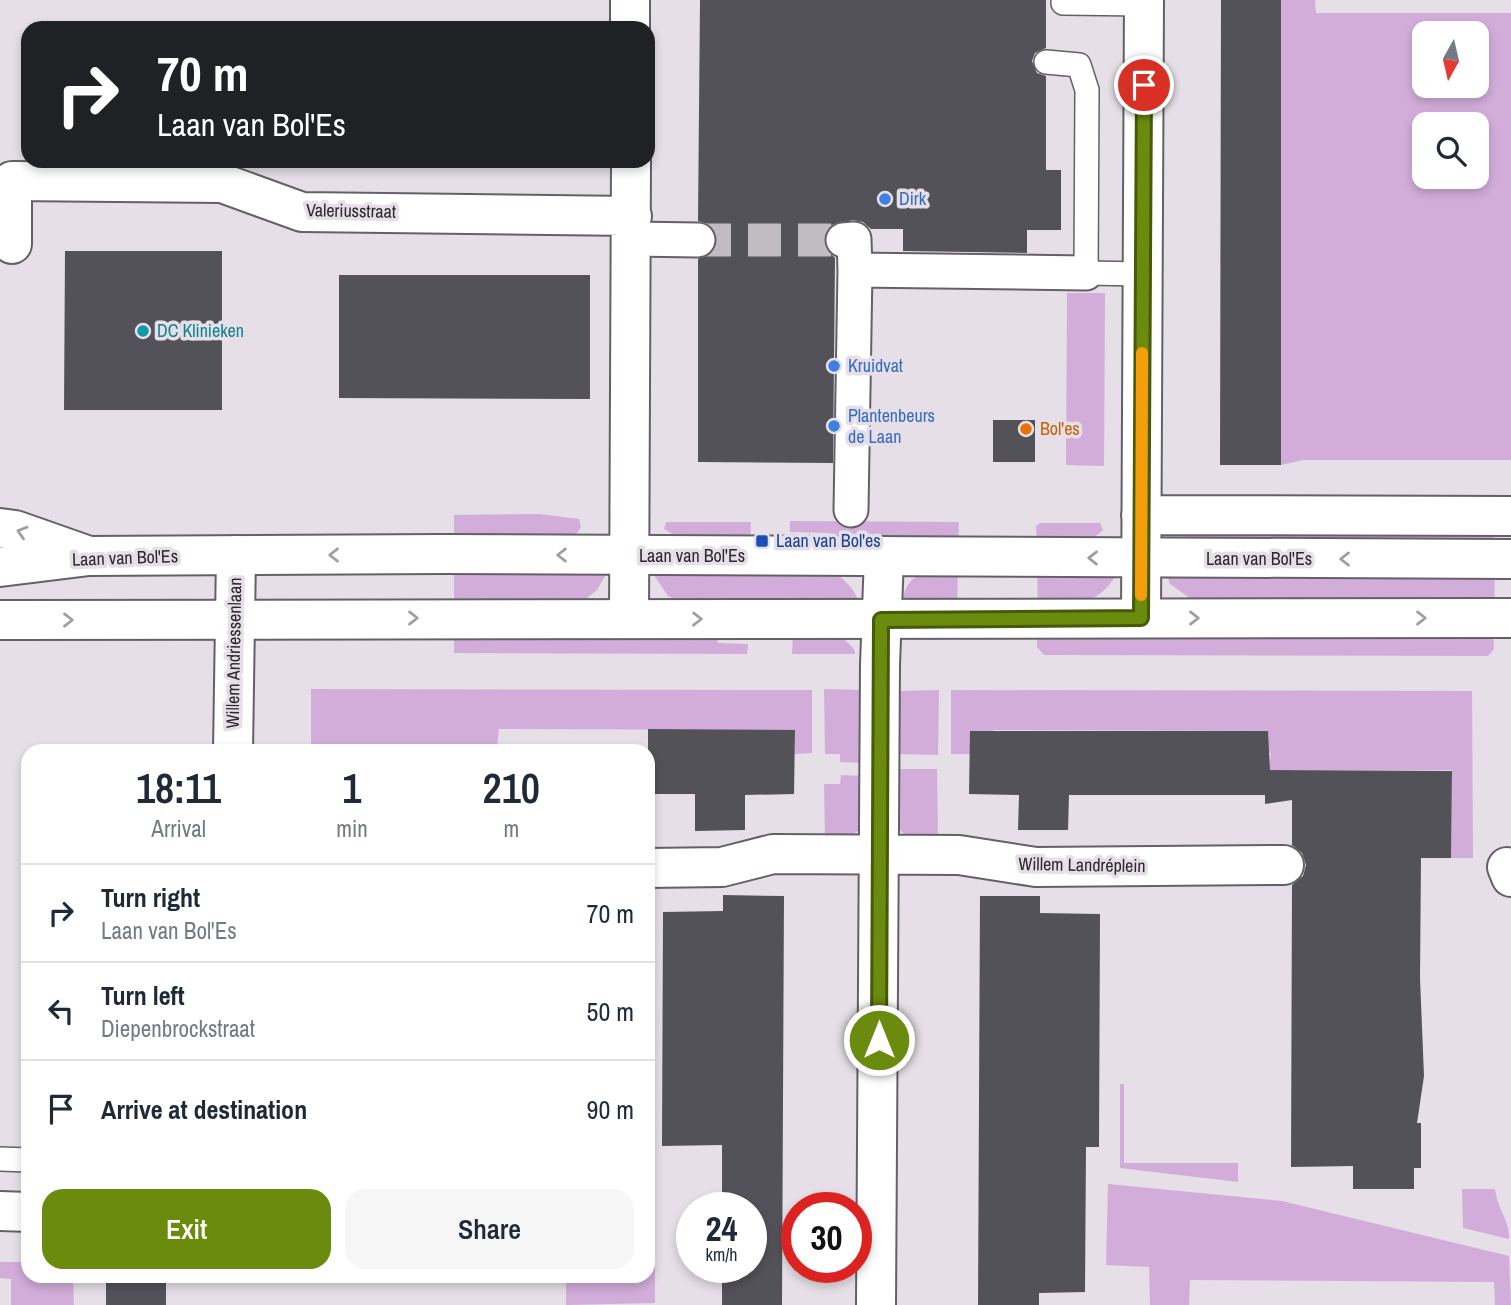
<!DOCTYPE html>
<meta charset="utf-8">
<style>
body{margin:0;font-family:"Archivo Narrow",sans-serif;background:#f6f6f7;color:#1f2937;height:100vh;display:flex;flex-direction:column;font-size:26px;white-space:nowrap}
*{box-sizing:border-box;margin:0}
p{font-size:23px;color:#747a83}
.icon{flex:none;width:38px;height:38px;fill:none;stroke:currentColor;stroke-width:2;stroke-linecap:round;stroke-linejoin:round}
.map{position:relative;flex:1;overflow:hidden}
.panel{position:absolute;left:21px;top:744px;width:634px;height:539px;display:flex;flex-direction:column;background:#fff;border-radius:21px;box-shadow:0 4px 10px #0003}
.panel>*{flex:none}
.banner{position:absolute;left:21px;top:21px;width:634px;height:147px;border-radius:21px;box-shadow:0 4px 10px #0003;background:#202124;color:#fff;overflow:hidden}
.needle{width:46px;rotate:188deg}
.controls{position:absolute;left:1412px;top:21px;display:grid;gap:14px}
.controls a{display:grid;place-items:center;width:77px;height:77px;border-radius:14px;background:#fff;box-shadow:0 4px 10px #0003;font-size:35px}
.speed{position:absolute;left:676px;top:1192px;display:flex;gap:14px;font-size:35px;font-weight:700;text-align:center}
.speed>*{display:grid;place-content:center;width:91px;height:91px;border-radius:50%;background:#fff;box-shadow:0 4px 10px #0003;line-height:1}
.speed small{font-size:18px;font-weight:400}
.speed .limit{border:10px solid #d22;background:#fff;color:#111}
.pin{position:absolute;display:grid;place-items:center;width:60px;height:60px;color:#fff;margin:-30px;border:4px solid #fff;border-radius:50%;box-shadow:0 2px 7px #0007}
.me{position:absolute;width:77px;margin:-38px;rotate:0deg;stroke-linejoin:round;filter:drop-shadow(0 0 5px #0008)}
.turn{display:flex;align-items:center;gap:24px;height:147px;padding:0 21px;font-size:32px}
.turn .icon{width:91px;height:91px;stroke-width:2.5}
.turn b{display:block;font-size:49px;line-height:60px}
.eta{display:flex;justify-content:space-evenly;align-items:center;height:119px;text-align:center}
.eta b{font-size:42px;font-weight:600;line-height:49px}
.primary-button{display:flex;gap:14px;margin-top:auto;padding:14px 21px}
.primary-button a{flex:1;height:80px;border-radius:21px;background:#6b8b0e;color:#fff;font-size:28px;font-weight:600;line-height:80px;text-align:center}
.primary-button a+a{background:#f6f6f7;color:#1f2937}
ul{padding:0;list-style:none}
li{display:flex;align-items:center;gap:21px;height:98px;padding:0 21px;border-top:2px solid #e0e1e3}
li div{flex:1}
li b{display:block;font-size:26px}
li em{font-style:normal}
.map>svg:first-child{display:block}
</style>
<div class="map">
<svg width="1511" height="1305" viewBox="0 0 1511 1305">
<rect width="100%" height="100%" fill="#e6dfe7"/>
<!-- green -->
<path fill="#d2adda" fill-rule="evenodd" d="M1281,0h34l1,13h195v447h-208l-22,5zM1424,33h53v53h-53zM1424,124h53v53h-53z
M1067,293h38l-1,173 -38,-1z
M540,514l39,5 2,8 -3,5 -22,14 -102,-1v-30z
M790,521l169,1 -1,23 -129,1v-13l-39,-1z
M666,522h85l-1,23 -66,-4 -20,-12z
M1040,523h60l3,7 -10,8 -56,7 -1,-19z
M1185,531l302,1 7,5 2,10 -291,-1 -21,-10z
M454,567l154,4 -11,19 -14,11 -129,6z
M958,568l-1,40 -55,-2c2,-35 27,-36 56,-38z
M831,569c13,11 27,21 28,38l-170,-1 -21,-10 -16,-24z
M1495,570l-1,38 -293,-2 -31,-22 -4,-11z
M1037,571l79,4c-17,30 -46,32 -78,33z
M454,630h263l1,13 30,1 -1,10 -293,-1z
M1493,630l1,19 -6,7 -444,-1 -7,-8v-13z
M836,631l18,18 1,5h-63l1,-22z
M311,689l501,1v63l-17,1 -1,-24 -295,-1v-4l-2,26h-186z
M824,689l39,1 1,73 -24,-1v-8h-15z
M939,690l-1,65 -41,-1v-63z
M951,690l521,1 1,167h-22l1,-88h-160l-24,4 3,-21 -3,-1 -2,-25v4l-273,-1 -1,5 -1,-4h-19l-2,23h-19z
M897,769h40l1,70c-16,-1 -34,3 -41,-15z
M841,775l22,1c0,43 13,61 -38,63l-1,-55h16z
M1120,1084h4v79h114v19l-118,-14z
M655,1184v119l-89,2v-25l-253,2v-6h335v-91z
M1108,1184l174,17 227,55 2,49h-16l-1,-23 -304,-2 -1,25h-39l-1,-38 -43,-2z
M1462,1189h33c2,20 15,31 14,50l-46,-11z
M0,1262h28v14h45l1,29h-63v-26l-11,-1z"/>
<!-- building -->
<path fill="#545259" d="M700,0h346v48l-11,5 -3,8 5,12 9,3v94h15v60h-34v23l-124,-2v-22h-32l-8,-7 -10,-2 -22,5 -7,16 3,9 8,8 -2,205 -135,-1v-203l16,-9 3,-10 -9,-16 -10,-3z
M1221,0h60v465h-61z
M65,251h157v159h-158z
M339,275h251v124l-251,-1z
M993,420h42v42h-42z
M648,729l147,1 -1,64 -49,1v35l-50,1v-37h-47z
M970,731h298l2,39 182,1 -1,87h-30l-1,120 4,98 -7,47h4v45h-7v21h-61v-23l-62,1 1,-282 11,-9 3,-11 -4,-12 -10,-8v-45l-27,4v-9h-196l-1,35h-50l1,-35 -50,-1z
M723,895l61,1 -2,409h-60v-38h29v-59h-29v-63l-60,1 1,-234 60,-1z
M980,896h60v17l60,1 -1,233h-13l-1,145 -46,1v12h-61z
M106,1276h60v29h-60z"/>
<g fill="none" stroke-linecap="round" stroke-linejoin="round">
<!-- pedestrian-tunnel -->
<path stroke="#c1bbc2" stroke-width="33" stroke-dasharray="33 17" stroke-linecap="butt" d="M698,240h145"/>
<!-- service casing -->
<g stroke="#656067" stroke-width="26">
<path id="service" d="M1063,3l81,1
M1046,62l33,3 8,25 -1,183 57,1
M0,1159l28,1"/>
</g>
<!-- pedestrian casing -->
<g stroke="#656067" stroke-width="37">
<path id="pedestrian" d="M632,239l66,1
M843,240l11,-1 1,31
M851,510l4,-240 231,3"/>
</g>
<!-- minor casing -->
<g stroke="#656067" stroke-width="42">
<path id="minor" d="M630,0v28
M12,244v-63l210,2 80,29 330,4
M1141,515l370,1
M1141,618l3,-618
M629,619l2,-458
M233,751l3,-196
M1507,867l4,10
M648,868l74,-1 51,-13 186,1 77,12 248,-2
M0,1211l28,1
M876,1305l4,-640 4,-109"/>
</g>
<!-- tertiary casing -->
<g stroke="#656067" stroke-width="42">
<path id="tertiary" d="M0,567l89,-11 355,-2 1067,5
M0,620l1511,-2"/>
</g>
<!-- secondary casing -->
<g stroke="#656067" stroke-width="42">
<path id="secondary" d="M0,528l15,2 74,26"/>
</g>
<!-- service -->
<use href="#service" stroke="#fff" stroke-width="23"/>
<!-- pedestrian -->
<use href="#pedestrian" stroke="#fff" stroke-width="33"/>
<!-- minor -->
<use href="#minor" stroke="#fff" stroke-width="38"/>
<!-- tertiary -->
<use href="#tertiary" stroke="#fff" stroke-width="38"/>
<!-- secondary -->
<use href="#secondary" stroke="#fff" stroke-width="38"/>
</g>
<!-- one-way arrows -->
<defs><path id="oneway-chevron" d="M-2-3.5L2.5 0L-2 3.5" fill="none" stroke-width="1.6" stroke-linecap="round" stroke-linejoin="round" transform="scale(1.75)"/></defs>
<g stroke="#a09fa0">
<use href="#oneway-chevron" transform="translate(22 532) rotate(-163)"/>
<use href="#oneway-chevron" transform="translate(334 555) rotate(180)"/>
<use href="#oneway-chevron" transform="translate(562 555) rotate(-180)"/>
<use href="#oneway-chevron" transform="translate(1093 558) rotate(-179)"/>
<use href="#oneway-chevron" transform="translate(1345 559) rotate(-180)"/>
<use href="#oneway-chevron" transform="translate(413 618)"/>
<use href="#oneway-chevron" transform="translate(1194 618)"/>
<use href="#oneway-chevron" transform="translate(1421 618)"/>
<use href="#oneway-chevron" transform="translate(697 619)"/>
<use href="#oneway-chevron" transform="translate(68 620)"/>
</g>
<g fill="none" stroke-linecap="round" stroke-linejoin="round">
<!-- route casing -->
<g stroke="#465a09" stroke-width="18">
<path id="route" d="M879,1040l2,-420 260,-2 3,-533"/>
</g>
<!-- route -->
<use href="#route" stroke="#6b8b0e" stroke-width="12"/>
<!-- slow -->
<path stroke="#f59e0b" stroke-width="12" d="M1141,595l1,-242"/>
</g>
<!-- markers -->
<g fill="#3f7fe0" stroke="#e6dfe7" stroke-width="2.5">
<circle cx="885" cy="199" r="7"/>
<circle cx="834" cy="366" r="7"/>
<circle cx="834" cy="426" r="7"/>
</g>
<circle fill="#0f9aa8" stroke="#e6dfe7" stroke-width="2.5" cx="143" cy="331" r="7"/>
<circle fill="#e8710a" stroke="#e6dfe7" stroke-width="2.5" cx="1026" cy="429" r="7"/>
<rect fill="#1a4fb4" stroke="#e6dfe7" stroke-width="2.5" x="755" y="534" width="14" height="14" rx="3.5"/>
<g text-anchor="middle" stroke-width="7" stroke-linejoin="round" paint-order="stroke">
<!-- shop labels -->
<g font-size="18" fill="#366cbe" stroke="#e6dfe7" text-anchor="start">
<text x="899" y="205">Dirk</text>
<text x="848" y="372">Kruidvat</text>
<text x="848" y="422">Plantenbeurs<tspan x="848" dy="21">de Laan</tspan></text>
</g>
<!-- street labels -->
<g font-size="18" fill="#2b292c" stroke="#e6dfe7">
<text transform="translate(351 211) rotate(1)" y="6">Valeriusstraat</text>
<text x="692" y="562">Laan van Bol'Es</text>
<text transform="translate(125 558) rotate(-2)" y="6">Laan van Bol'Es</text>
<text x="1259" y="565">Laan van Bol'Es</text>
<text transform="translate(234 653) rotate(-89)" y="6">Willem Andriessenlaan</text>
<text transform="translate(1082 865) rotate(1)" y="6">Willem Landréplein</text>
</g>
<!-- culture labels -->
<g font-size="18" fill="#0d838f" stroke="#e6dfe7" text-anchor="start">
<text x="157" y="337">DC Klinieken</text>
</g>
<!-- food labels -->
<g font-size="18" fill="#c56008" stroke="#e6dfe7" text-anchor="start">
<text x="1040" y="435">Bol'es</text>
</g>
<!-- transit labels -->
<g font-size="18" fill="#164399" stroke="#e6dfe7" text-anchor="start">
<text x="776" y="547">Laan van Bol'es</text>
</g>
</g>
</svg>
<div class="controls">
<a><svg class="needle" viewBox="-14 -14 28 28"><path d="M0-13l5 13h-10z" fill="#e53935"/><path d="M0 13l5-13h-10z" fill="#747a83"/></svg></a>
<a><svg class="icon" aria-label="search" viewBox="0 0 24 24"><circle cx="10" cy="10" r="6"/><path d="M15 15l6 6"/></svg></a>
</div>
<div class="speed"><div>24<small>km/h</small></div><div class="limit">30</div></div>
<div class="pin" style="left:1144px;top:85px;background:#d93025"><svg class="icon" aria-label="arrive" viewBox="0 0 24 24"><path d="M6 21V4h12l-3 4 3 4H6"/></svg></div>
<svg class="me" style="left:879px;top:1040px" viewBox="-20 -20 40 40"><circle r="17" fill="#6b8b0e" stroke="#fff" stroke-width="3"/><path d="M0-11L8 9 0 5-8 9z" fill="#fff"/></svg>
<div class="banner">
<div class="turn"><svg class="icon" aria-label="right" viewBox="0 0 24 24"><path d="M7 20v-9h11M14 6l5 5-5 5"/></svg><div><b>70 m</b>Laan van Bol'Es</div></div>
</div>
<section class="panel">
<div class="eta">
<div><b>18:11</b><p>Arrival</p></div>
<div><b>1</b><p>min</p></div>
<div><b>210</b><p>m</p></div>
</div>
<ul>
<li><svg class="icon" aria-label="right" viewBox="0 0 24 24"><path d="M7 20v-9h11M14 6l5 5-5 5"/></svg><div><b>Turn right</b><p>Laan van Bol'Es</p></div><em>70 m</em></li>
<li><svg class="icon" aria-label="left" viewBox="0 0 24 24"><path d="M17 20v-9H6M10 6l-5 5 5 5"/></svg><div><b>Turn left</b><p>Diepenbrockstraat</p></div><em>50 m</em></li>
<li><svg class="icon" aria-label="arrive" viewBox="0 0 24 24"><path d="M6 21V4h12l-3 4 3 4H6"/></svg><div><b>Arrive at destination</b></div><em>90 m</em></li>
</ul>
<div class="primary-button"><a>Exit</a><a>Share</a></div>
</section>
</div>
